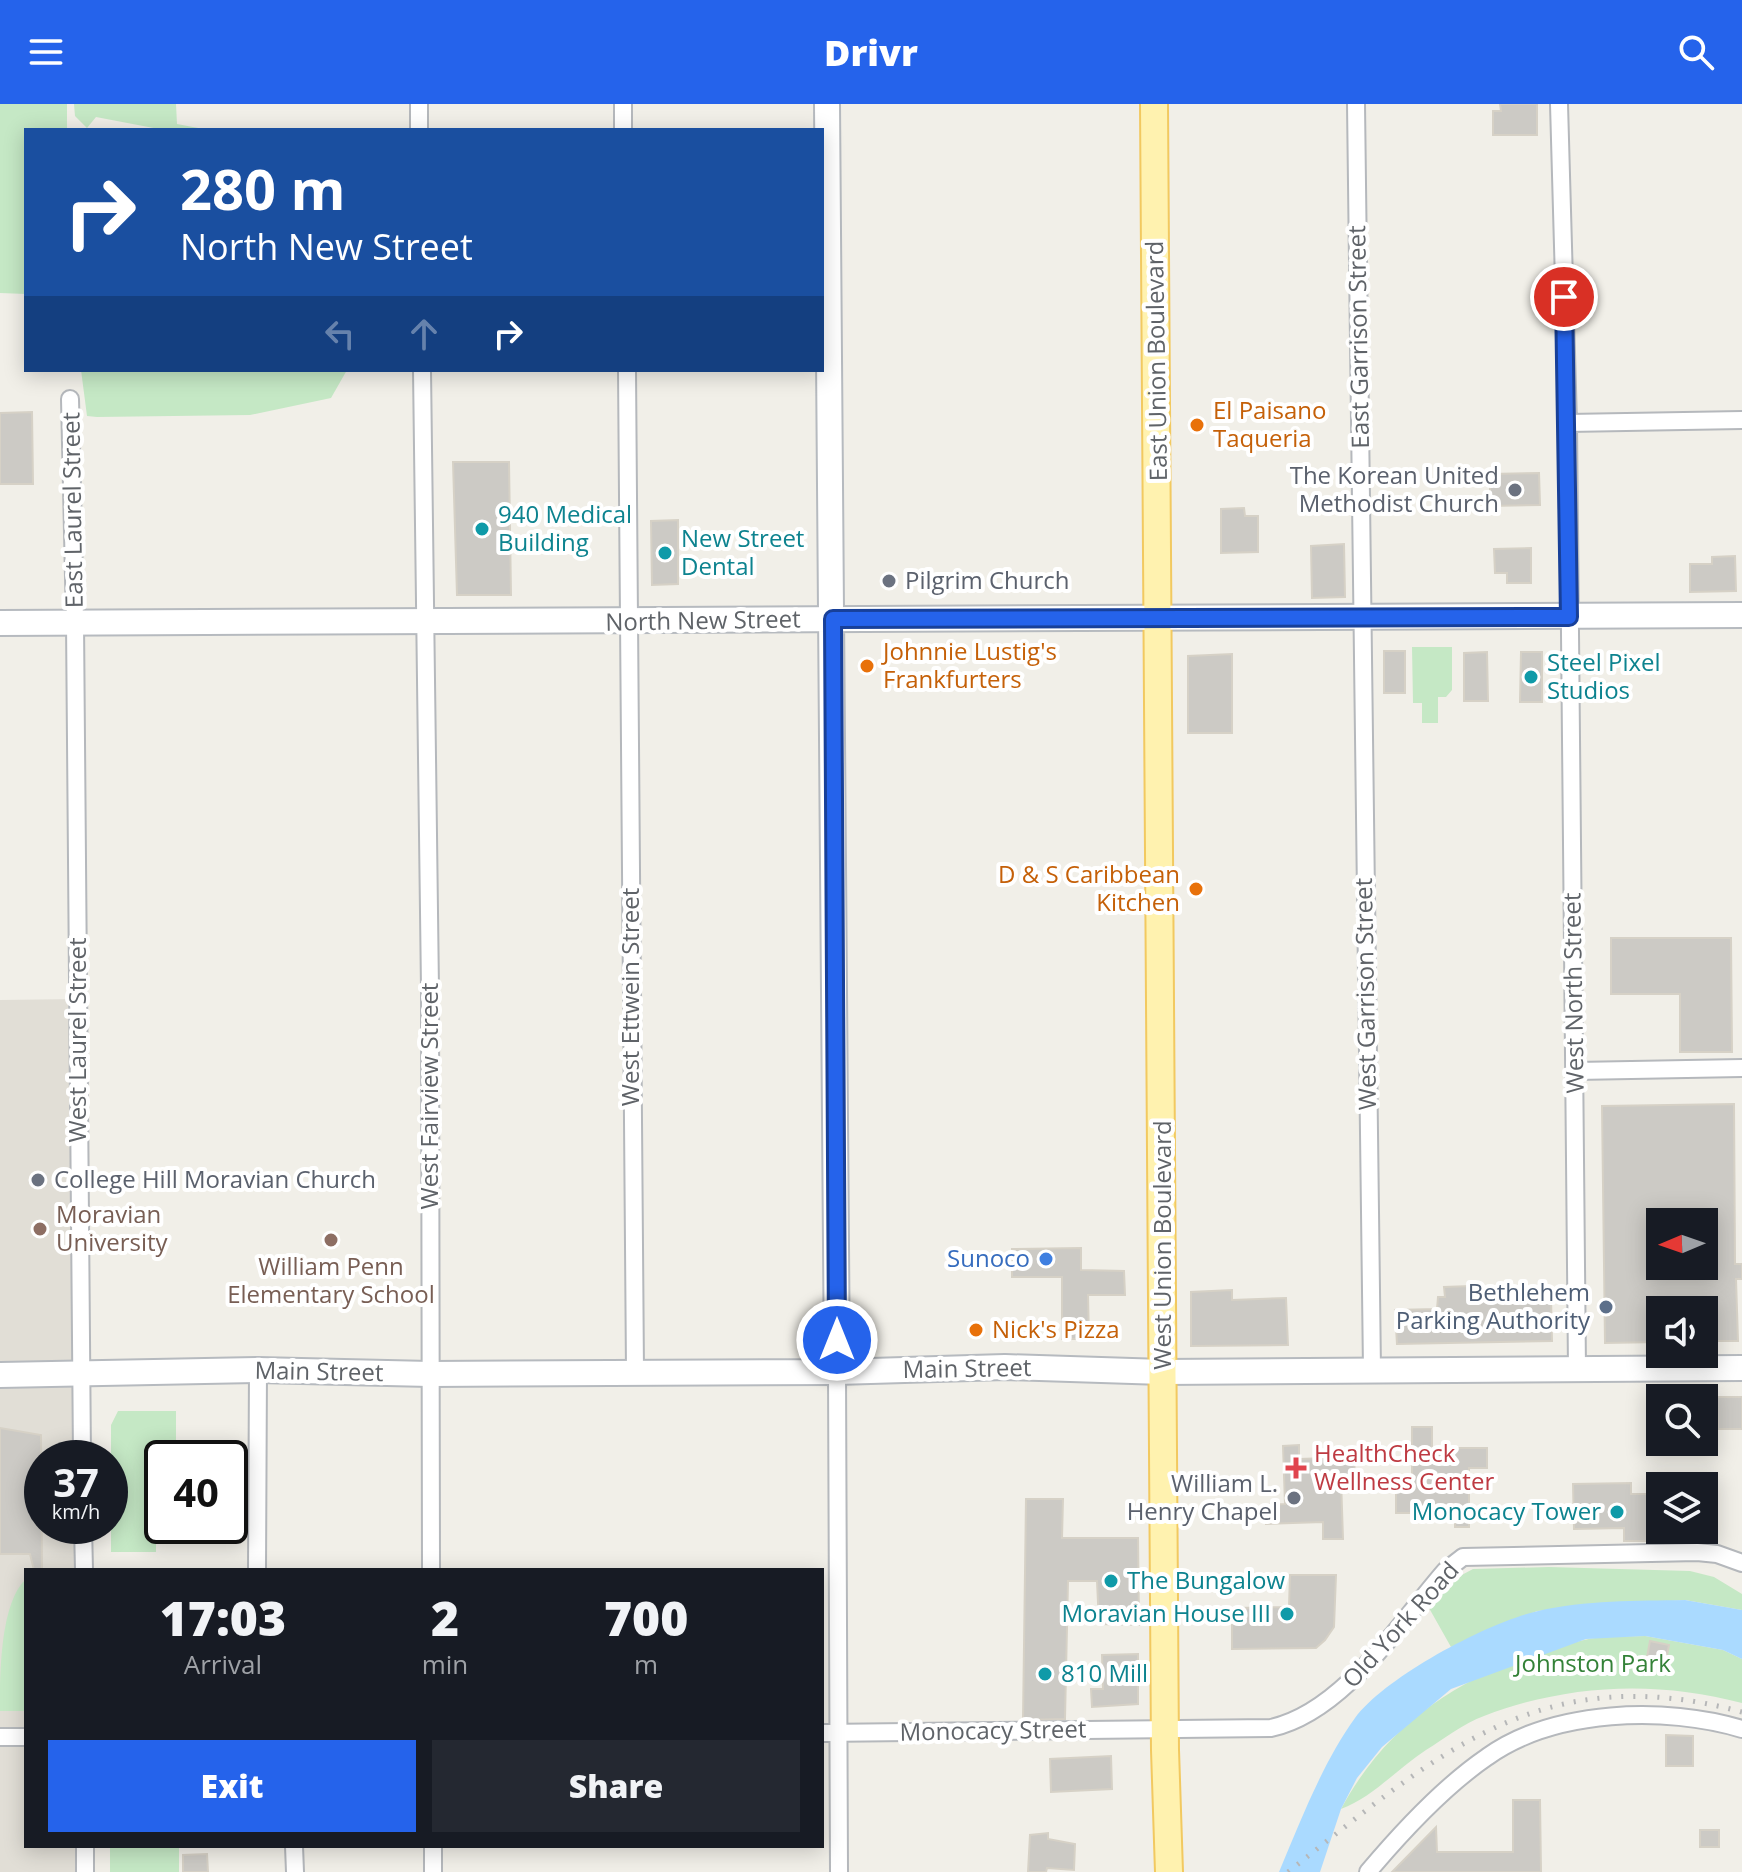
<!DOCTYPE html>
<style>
body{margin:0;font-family:"Open Sans",sans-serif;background:#242831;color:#f1f3f6;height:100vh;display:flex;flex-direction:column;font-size:30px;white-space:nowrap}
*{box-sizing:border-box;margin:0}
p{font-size:26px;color:#9ea1a6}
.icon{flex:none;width:44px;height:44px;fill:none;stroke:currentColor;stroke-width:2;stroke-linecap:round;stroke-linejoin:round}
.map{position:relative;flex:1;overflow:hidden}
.panel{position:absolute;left:24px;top:1464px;width:800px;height:280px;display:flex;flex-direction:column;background:#171b24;border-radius:0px;box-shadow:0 4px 20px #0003}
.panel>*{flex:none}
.hud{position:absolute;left:24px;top:24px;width:800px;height:244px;border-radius:0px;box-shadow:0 4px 20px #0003;background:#1a4fa0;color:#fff;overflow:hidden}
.needle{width:52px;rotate:268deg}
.fabs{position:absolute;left:1646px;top:1104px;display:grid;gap:16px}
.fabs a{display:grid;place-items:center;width:72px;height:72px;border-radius:0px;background:#171b24;box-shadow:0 4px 20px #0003;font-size:40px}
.speed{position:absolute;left:24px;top:1336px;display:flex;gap:16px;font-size:40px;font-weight:700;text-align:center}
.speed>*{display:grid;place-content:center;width:104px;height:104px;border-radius:50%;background:#171b24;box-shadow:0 4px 20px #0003;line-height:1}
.speed small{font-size:20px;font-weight:400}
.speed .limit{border:4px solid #111;border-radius:12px;background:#fff;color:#111}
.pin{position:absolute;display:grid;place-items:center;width:68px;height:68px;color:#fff;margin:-34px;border:4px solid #fff;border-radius:50%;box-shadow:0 2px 8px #0007}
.me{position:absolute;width:88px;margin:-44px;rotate:0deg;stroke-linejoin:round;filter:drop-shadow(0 0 6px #0008)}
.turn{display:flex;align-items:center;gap:28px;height:168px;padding:0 24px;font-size:36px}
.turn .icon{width:104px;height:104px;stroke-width:2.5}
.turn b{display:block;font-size:56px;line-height:68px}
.lanes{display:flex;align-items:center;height:76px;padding:0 24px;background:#0003;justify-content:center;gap:40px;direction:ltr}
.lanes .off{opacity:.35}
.eta{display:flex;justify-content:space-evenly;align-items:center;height:136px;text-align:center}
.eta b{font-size:48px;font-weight:800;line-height:56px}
.primary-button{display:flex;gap:16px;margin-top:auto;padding:16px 24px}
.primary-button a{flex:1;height:92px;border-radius:0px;background:#2563eb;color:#fff;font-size:32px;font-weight:800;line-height:92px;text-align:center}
.primary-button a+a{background:#242831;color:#f1f3f6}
header{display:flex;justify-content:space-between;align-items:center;height:104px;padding:0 24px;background:#2563eb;color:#fff;font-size:36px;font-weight:800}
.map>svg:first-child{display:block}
</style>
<header><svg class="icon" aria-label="menu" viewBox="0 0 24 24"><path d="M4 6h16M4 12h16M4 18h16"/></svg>Drivr<svg class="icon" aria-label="search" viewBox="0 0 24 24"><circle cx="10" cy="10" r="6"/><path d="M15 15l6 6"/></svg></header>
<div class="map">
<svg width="1742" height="1768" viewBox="0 0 1742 1768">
<rect width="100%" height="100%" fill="#f1efe8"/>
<!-- education -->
<path fill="#e1ded6" d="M78,895l5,459h-41v68h41l1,44h-58v276h59v26h-85v-872z"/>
<!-- green -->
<path fill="#c5e8c5" d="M0,0h67v26h-41v164l-26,-1z
M74,0h102l1,20 32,6h-45l-68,-13 -9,11 -12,-12z
M81,266h266l-16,28 -81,17 -153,2 -10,-1z
M1412,543h40v43l-6,7h-8v26h-16v-20h-9z
M118,1307h58v47h-14v63h-6v31h-45v-127z
M1549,1463l141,4 24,6 28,17v16l-57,-10 -148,11 -86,36 -22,-39 27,-30 17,-9z
M26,1475v132h-26c0,-36 0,-108 26,-132z
M1645,1532l78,14 19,9v44c-86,-23 -175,-19 -258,13 -20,7 -40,23 -58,34 -29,19 -53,47 -85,59 52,-97 138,-144 243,-169 19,-5 41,-3 61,-4z
M110,1742h69v26h-69z"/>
<!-- water -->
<path fill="#aadaff" d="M1685,1496l57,10v49l-19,-9 -78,-14 -59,3 -135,50 -69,58 -25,31 -16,31 -21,63h-41c22,-52 43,-108 76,-154 30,-41 133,-96 183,-107 47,-11 99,-10 147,-11z"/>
<!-- building -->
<path fill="#cccac5" stroke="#d6d1c6" stroke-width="2" fill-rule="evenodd" d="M1500,0h37v31h-44v-24h8z
M32,308l1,72h-33v-71z
M453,358h56l2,133h-54z
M1539,369l1,32 -50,1v-32z
M1244,404l1,8h13v36l-37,1v-44z
M678,416v64l-26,1 -1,-64z
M1344,440l1,53 -33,1 -1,-52z
M1531,444v35h-24v-10h-12l-1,-24z
M1735,452l1,35 -46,1v-28h22v-7z
M1384,547h21v42h-21z
M1487,548l1,49h-24v-48z
M1521,548h21v50h-22z
M1232,550v79h-44v-77z
M1611,834h120l1,114h-52v-58h-69z
M1734,1000l1,160h7v15h-6l2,62h-34v-31h-44v32l-55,1 -3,-237zM1660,1118h44v44h-44z
M1081,1144v22l43,1 1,24h-37l1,44h-27v-62h-50v-28z
M1471,1182v9l80,2 1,44 -155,3 -2,-34 42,-1 1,-12h7l-1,-10z
M1232,1186v10l54,-2 2,47 -97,1v-54z
M1717,1293h25v32h-24z
M1412,1323h20v21h55v20h-18v59h-14v-14h-59v-28h16z
M0,1324l41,7 1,135h-8l-4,-16h-30z
M1299,1341v14l55,-2 1,21 -14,1 2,60h-20v-17l-57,2 -1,-19 20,-1 -2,-58z
M1631,1379v11h29v47h-36v-13l-50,1 -1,-45z
M1026,1395h37l-1,39h76l1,87 -40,-1 -2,-43h-29l-3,138 -42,1z
M1290,1471h46l-2,52 -9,13 -9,8 -84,1v-28h9l-4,-13 52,-1z
M1650,1537l19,4 -3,16 -19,-4z
M1138,1550v50l-46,3 -1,-18h12l-1,-34z
M1666,1631l27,1v30h-27z
M1111,1652l1,33 -61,3 -1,-33z
M1513,1696h27l1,72h-149l44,-45 1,25h76z
M1700,1726h19v17h-19z
M1048,1729v6l27,5 -1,26 -27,-2 -1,4h-18l2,-37z
M207,1750l1,18h-25v-17z"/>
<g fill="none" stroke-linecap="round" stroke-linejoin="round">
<!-- street casing -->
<g stroke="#b5b8bc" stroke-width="20">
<path id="street" d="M419,0v26
M623,0v26
M1356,0l16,1266
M1559,0l9,319 9,946
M422,266l8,619 1,581
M627,266l8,1001
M70,295l5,223 7,836
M1568,319l174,-3
M1576,967l166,-3
M837,1268l2,500
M83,1422l1,44
M257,1466l1,-200
M822,1629l449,-5c72,-16 127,-103 174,-157l18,-14 234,-5 20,2 25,9
M0,1633h26
M85,1742v26
M294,1742l1,26
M433,1742v26
M1368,1768c32,-38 78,-87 119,-115 67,-48 179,-51 255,-28"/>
</g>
<!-- secondary casing -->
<g stroke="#b6babf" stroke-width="28">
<path id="secondary" d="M827,0l10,1268
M0,519l1742,-8
M0,1271l258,-5 172,4 407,-2 168,-5 158,5 579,-4"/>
</g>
<!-- primary casing -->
<g stroke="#f2c960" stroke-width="30">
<path id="primary" d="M1154,0l11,1646 4,122"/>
</g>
<!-- street -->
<use href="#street" stroke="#fff" stroke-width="16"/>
<!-- secondary -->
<use href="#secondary" stroke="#fff" stroke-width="24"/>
<!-- primary -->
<use href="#primary" stroke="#fff2af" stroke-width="26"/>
<!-- rail -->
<path stroke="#b6b7b8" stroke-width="5" stroke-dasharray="2 10" stroke-linecap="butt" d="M1288,1768c147,-116 252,-215 454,-160"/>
</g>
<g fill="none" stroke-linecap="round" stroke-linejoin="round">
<!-- route casing -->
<g stroke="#184099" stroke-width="20">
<path id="route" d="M837,1236l-4,-721 736,-2 -5,-320"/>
</g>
<!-- route -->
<use href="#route" stroke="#2563eb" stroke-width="14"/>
</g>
<!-- markers -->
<g fill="#e8710a" stroke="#fff" stroke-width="3">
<circle cx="1197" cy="321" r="8"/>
<circle cx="867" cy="562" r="8"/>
<circle cx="1196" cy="785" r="8"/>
<circle cx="976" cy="1226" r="8"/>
</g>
<g fill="#6b7280" stroke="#fff" stroke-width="3">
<circle cx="1515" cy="386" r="8"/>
<circle cx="889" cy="477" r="8"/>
<circle cx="38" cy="1076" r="8"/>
<circle cx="1294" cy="1394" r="8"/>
</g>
<g fill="#0f9aa8" stroke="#fff" stroke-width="3">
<circle cx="482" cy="425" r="8"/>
<circle cx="665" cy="449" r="8"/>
<circle cx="1531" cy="573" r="8"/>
<circle cx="1617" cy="1408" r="8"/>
<circle cx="1111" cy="1477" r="8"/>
<circle cx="1287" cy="1510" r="8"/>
<circle cx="1045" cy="1570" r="8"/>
</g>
<g fill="#8d6e63" stroke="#fff" stroke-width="3">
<circle cx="40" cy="1125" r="8"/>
<circle cx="331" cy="1136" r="8"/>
</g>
<circle fill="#3f7fe0" stroke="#fff" stroke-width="3" cx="1046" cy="1155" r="8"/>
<circle fill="#5c6f8a" stroke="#fff" stroke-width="3" cx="1606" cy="1203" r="8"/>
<path fill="#e0444e" stroke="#fff" stroke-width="3" d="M1292 1352h8v8h8v8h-8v8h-8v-8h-8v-8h8z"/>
<g text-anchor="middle" stroke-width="8" stroke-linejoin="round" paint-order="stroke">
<!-- street labels -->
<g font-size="24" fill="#5f6368" stroke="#fff">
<text transform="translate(1359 233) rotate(-91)" y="8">East Garrison Street</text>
<text transform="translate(1157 257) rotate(-91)" y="8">East Union Boulevard</text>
<text transform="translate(73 406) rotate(-91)" y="8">East Laurel Street</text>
<text transform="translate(703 517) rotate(-1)" y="8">North New Street</text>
<text transform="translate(1574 889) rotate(-91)" y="8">West North Street</text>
<text transform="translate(1366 890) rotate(-91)" y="8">West Garrison Street</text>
<text transform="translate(631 893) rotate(-90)" y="8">West Ettwein Street</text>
<text transform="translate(78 936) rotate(-90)" y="8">West Laurel Street</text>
<text transform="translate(430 992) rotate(-90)" y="8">West Fairview Street</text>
<text transform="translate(1163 1141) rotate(-90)" y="8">West Union Boulevard</text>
<text transform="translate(967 1265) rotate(-1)" y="8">Main Street</text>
<text transform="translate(319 1268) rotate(1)" y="8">Main Street</text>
<text transform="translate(1401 1521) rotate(-48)" y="8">Old York Road</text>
<text transform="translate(993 1627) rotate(-1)" y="8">Monocacy Street</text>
</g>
<!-- food labels -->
<g font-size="24" fill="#c56008" stroke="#fff" text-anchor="start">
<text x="1213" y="315">El Paisano<tspan x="1213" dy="28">Taqueria</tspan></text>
<text x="883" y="556">Johnnie Lustig's<tspan x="883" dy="28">Frankfurters</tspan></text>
<text x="1180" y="779" text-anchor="end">D &amp; S Caribbean<tspan x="1180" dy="28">Kitchen</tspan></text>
<text x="992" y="1234">Nick's Pizza</text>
</g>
<!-- worship labels -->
<g font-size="24" fill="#5b616d" stroke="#fff" text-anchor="end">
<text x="1499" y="380">The Korean United<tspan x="1499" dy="28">Methodist Church</tspan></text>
<text x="905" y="485" text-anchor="start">Pilgrim Church</text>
<text x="54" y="1084" text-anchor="start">College Hill Moravian Church</text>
<text x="1278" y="1388">William L.<tspan x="1278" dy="28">Henry Chapel</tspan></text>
</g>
<!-- culture labels -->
<g font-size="24" fill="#0d838f" stroke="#fff" text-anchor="start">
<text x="498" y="419">940 Medical<tspan x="498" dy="28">Building</tspan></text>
<text x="681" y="443">New Street<tspan x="681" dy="28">Dental</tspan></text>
<text x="1547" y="567">Steel Pixel<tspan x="1547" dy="28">Studios</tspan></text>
<text x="1601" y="1416" text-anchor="end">Monocacy Tower</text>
<text x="1127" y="1485">The Bungalow</text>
<text x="1271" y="1518" text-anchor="end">Moravian House III</text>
<text x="1061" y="1578">810 Mill</text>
</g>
<!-- education labels -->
<g font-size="24" fill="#785e54" stroke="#fff" text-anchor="start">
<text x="56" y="1119">Moravian<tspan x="56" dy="28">University</tspan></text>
<text x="331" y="1171" text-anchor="middle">William Penn<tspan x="331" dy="28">Elementary School</tspan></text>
</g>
<!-- shop labels -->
<g font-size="24" fill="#366cbe" stroke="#fff" text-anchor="end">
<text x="1030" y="1163">Sunoco</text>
</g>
<!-- service labels -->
<g font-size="24" fill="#4e5e75" stroke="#fff" text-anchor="end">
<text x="1590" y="1197">Bethlehem<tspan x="1590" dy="28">Parking Authority</tspan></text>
</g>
<!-- health labels -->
<g font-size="24" fill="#be3a42" stroke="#fff" text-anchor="start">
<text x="1314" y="1358">HealthCheck<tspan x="1314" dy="28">Wellness Center</tspan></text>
</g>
<!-- park labels -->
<g font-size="24" fill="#348238" stroke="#fff">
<text x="1593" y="1568">Johnston Park</text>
</g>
</g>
</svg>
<div class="fabs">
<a><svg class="needle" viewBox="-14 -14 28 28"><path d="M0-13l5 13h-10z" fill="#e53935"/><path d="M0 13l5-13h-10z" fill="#9ea1a6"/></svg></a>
<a><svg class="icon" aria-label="sound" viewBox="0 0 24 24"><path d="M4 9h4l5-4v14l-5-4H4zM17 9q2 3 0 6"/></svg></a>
<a><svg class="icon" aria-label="search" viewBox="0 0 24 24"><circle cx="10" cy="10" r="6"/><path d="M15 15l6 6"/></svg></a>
<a><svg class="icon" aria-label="layers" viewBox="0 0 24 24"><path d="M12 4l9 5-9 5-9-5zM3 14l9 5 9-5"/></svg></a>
</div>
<div class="speed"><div>37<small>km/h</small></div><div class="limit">40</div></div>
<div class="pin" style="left:1564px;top:193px;background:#d93025"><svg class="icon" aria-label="arrive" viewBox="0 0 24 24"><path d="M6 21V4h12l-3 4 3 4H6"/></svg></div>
<svg class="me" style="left:837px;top:1236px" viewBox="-20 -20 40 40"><circle r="17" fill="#2563eb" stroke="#fff" stroke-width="3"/><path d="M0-11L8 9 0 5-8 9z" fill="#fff"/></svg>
<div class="hud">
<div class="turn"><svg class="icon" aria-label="right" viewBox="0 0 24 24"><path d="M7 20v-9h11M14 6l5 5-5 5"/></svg><div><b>280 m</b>North New Street</div></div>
<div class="lanes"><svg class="icon off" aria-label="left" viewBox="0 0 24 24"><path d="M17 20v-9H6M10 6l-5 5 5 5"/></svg><svg class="icon off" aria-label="ahead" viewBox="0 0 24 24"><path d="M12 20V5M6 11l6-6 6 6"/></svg><svg class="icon" aria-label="right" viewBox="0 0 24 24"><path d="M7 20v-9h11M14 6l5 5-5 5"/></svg></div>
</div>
<section class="panel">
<div class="eta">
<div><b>17:03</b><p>Arrival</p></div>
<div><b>2</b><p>min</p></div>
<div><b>700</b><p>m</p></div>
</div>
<div class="primary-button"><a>Exit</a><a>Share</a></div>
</section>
</div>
